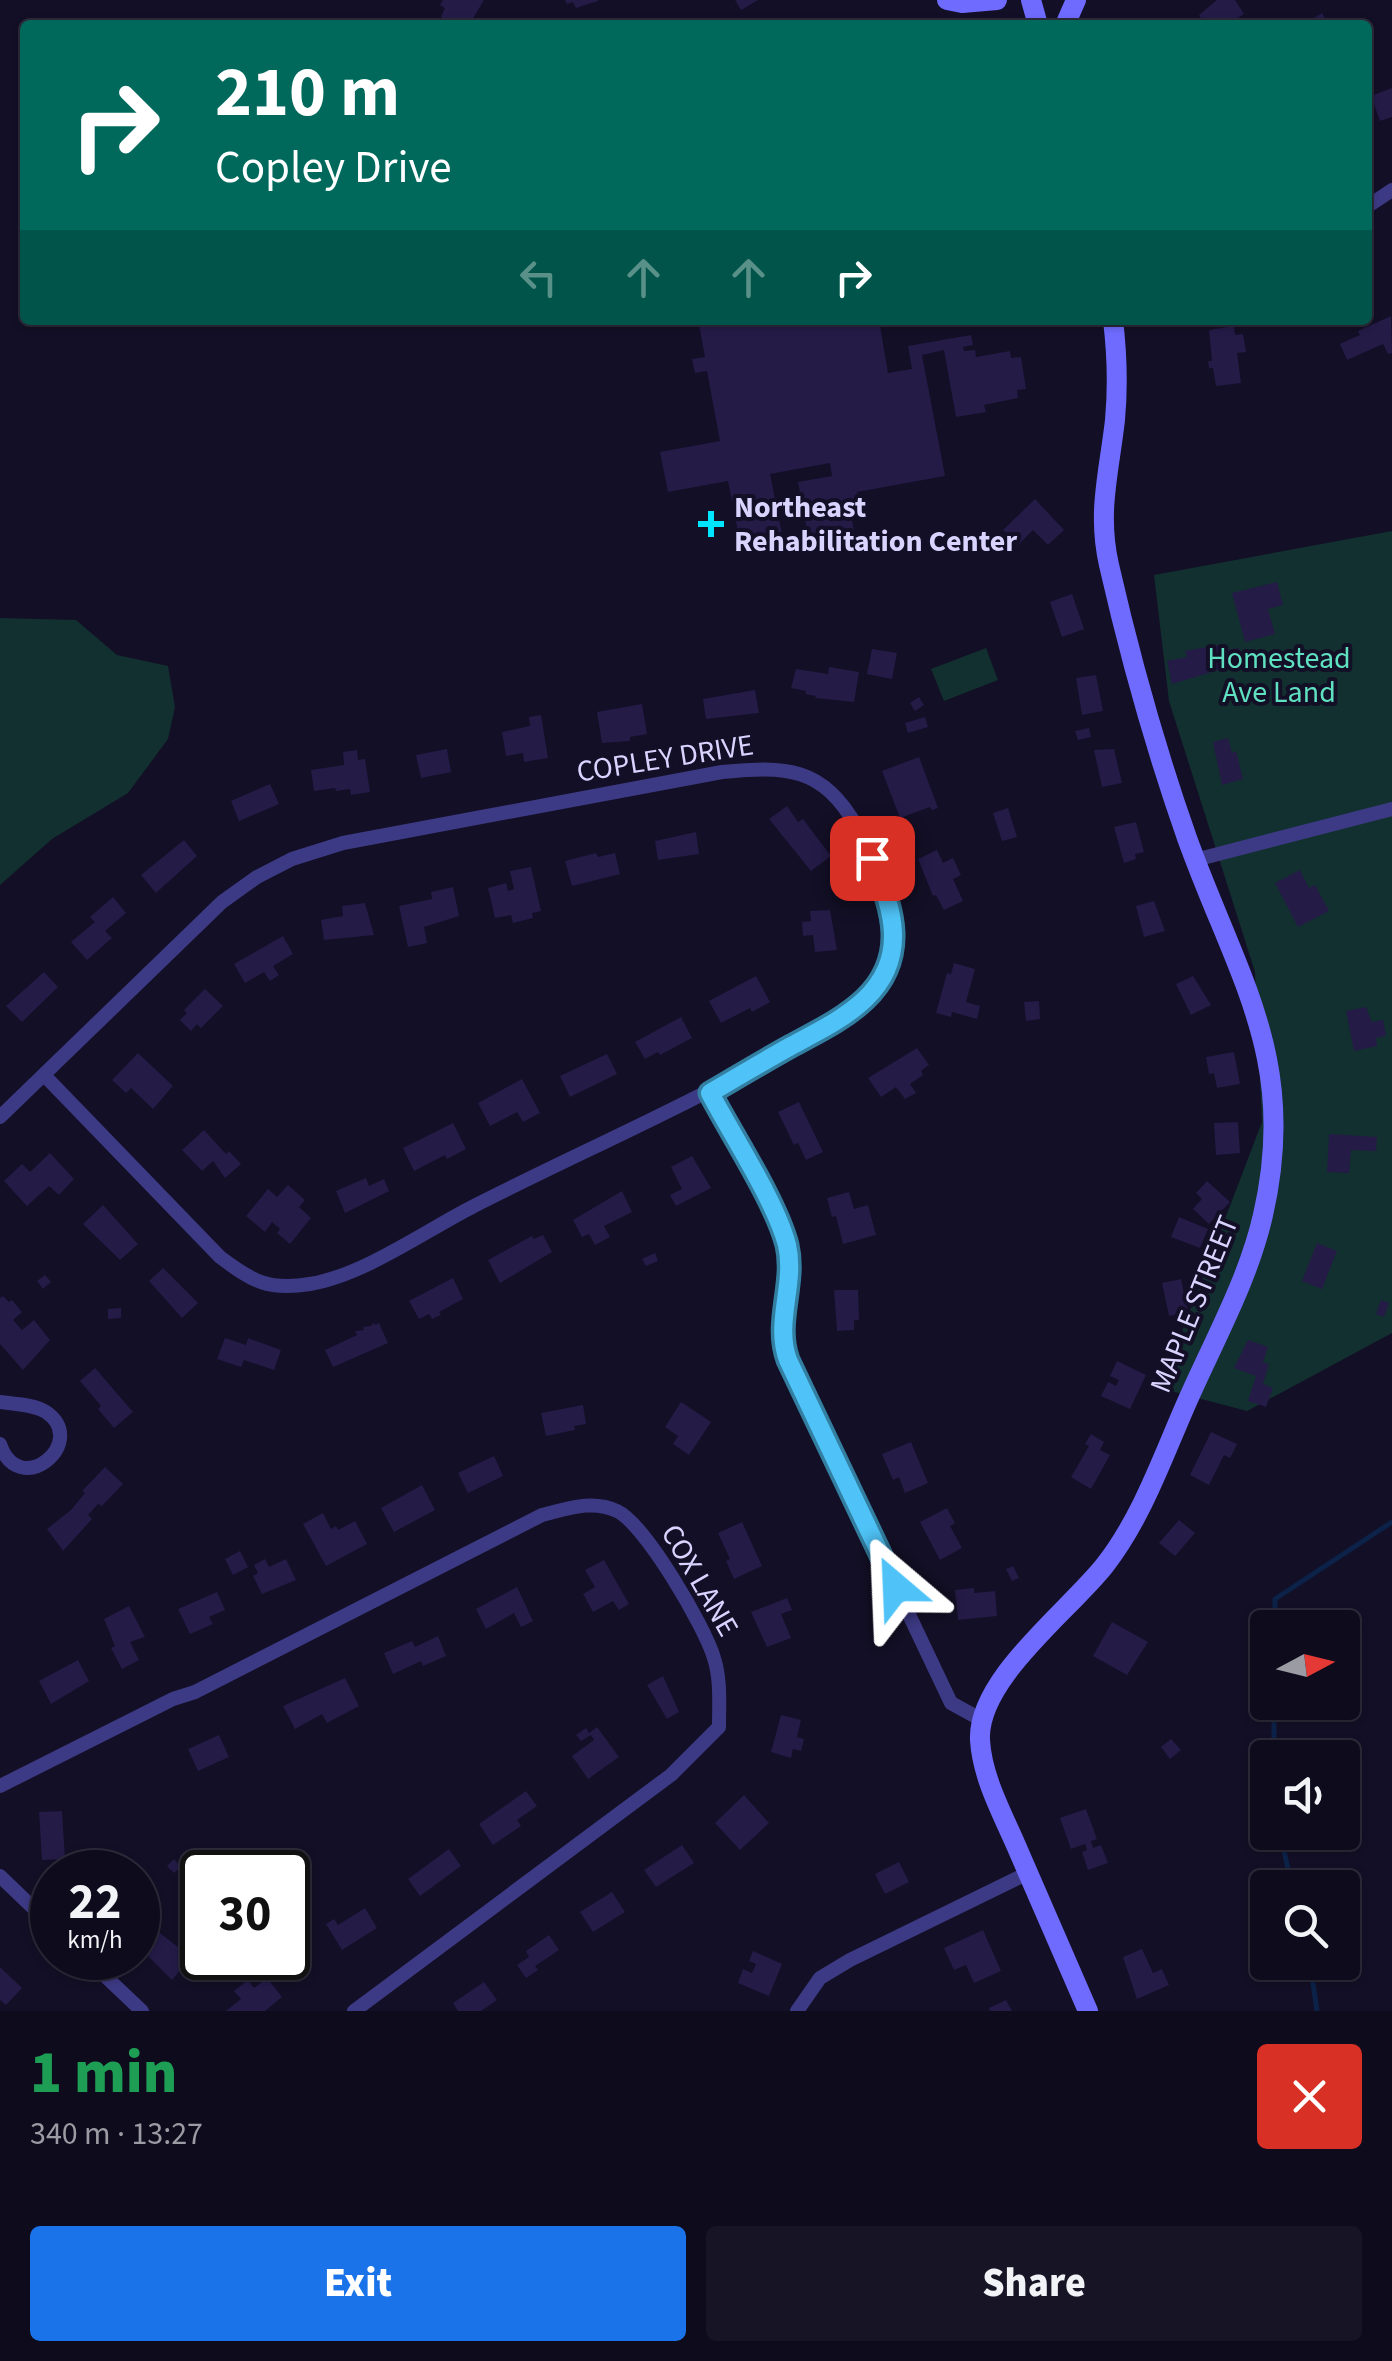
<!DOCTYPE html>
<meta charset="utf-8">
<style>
body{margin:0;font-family:"Source Sans 3",sans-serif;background:#171425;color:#f1f3f6;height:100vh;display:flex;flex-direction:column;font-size:38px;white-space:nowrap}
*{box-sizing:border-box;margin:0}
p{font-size:32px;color:#9b9ba3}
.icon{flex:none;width:55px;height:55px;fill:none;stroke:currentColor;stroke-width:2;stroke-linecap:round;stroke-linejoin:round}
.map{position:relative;height:2011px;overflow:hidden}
.drawer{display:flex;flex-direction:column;background:#0e0b1c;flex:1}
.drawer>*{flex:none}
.banner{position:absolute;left:20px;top:20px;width:1352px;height:305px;border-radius:10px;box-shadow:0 2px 8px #0004,0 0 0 2px #2e2b3b;background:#00695c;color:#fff;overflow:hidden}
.needle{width:65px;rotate:83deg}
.tools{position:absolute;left:1250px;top:1610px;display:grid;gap:20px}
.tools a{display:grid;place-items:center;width:110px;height:110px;border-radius:10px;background:#0e0b1c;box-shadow:0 2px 8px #0004,0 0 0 2px #2e2b3b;font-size:50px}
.speed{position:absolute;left:30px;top:1850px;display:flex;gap:20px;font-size:50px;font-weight:700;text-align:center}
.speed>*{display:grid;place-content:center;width:130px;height:130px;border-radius:50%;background:#0e0b1c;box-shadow:0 2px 8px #0004,0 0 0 2px #2e2b3b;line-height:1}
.speed small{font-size:25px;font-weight:400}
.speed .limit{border:5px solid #111;border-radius:15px;background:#fff;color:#111}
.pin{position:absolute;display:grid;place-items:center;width:85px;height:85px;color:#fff;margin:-42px;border-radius:20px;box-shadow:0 5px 15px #0006}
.me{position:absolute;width:110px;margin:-55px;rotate:334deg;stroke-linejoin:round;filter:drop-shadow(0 0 8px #0008)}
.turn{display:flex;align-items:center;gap:35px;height:210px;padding:0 30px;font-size:45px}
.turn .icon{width:130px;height:130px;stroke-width:2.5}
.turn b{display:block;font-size:70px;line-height:85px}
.lanes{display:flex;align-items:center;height:95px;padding:0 30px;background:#0003;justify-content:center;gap:50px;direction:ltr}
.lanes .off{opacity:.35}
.round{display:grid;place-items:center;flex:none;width:105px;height:105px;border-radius:10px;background:#171425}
.headline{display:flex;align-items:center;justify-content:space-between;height:170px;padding:0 30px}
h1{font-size:60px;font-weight:800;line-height:75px;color:#1e9e55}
.action{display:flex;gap:20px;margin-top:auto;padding:20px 30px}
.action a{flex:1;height:115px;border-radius:10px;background:#1a73e8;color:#fff;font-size:40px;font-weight:800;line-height:115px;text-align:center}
.action a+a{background:#171425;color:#f1f3f6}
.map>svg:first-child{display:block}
</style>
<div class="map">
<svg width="1392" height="2011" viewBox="0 0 1392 2011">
<rect width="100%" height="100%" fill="#130f26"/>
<!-- green -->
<path fill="#12302f" d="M1392,531v802l-145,78 -95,-25 28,-49 82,-215 -7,-150 -86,-271 -15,-126z
M0,618l76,2 41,35 51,11 7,41 -7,32 -40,54 -76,46 -52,46z
M986,648l12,32 -54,21 -13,-32z"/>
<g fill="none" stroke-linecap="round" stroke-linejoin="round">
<!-- stream -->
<path stroke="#0c2248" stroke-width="5" d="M1275,1628v-29l117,-77
M1274,1758v-56
M1280,1832l12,56
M1310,1962l7,49"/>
</g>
<!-- building -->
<path fill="#241b47" d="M443,0h41l-15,25 -12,-7 -4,6 -12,-7 4,-9 -5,-3z
M565,0h33v1l-22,7 -3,-6 -6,2z
M735,0h23l-17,10z
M1217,0h18l9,14 -13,8 2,3h-28l-6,-10z
M1322,13l7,12h-27z
M1392,88v29l-12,4 -9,-25z
M1391,316l1,37 -4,1 -5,-10 -36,16 -7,-16 20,-9 -2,-4z
M698,320h181l9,53 24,-4 -4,-23 63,-11 2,10 -10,2 1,4 11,-1 1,7 34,-6 1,7 10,-1 5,32 -9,1 1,8 -34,7 2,7 -30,5 -12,-67 -22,5 23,121 -88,16 2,10 -10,2 5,27 -45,9 -11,-58 34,-6 -2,-13 -60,11 12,60 -42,8 -12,-61 -60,11 -8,-40 60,-11 -13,-70 -12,2 -3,-14 13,-2z
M1234,326l1,9 8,-1 3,18 -9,1 4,30 -25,3 -3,-18h-4l-1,-7h4l-3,-31z
M1035,499l29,31 -16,15 -15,-15 -15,15 -15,-15z
M1277,582l6,23 -15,4 7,25 -30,8 -13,-49z
M1072,594l12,35 -22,8 -12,-35z
M1224,644l1,6 14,-2 2,8 -20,4 1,9 -50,15 -5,-23 20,-4 -2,-6z
M872,649l25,4 -5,26 -25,-5z
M829,667l30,5 -5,30 -39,-4 1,-2 -11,-2 1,-3 -15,-3 5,-19 32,5z
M1096,675l7,36 -21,4 -6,-37z
M755,690l4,23 -53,6 -3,-20z
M919,697l5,8 -9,6 -5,-8z
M642,704l5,30 -17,3v4l-28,2 -5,-31z
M541,715l7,43 -24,4 -1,-9 -17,3 -4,-24 28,-6 -1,-9z
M925,717l3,10 -20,6 -3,-10z
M1089,728l2,9 -13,3 -3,-9z
M1228,738l4,15 4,-2 7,28 -21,6 -9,-43z
M447,749l4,23 -30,6 -5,-23z
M1114,749l8,34 -20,4 -8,-37z
M357,750l1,10 7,-1 5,33 -19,3 -1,-6 -14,2 -1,-3 -21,3 -3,-21 33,-5 -1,-13z
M919,757l19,51 -6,2 -2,-3 -30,11 -18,-47z
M270,784l9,20 -40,17 -8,-20z
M787,806l11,16 5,-3 28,37 -20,15 -42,-52z
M1008,808l9,29 -15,4 -9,-28z
M1136,822l8,30 -9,2 1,5 -12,4 -10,-36z
M696,832l3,22 -41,6 -3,-19z
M184,840l13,16 -41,37 -15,-18z
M937,850l6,13 10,-5 8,17 -8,4 10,22 -19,9 -8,-15 -3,1 -15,-37z
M596,853l2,4 17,-4 5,21 -48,12 -7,-25z
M531,867l10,44 -9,2 1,5 -20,5 -2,-8 -16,3 -7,-30 18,-5 2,8 6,-2 -4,-18z
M1300,870l9,18 6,-3 14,26 -31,16 -23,-44z
M453,887l6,29 -35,11 3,16 -19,4 -9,-41 33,-7 -1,-7z
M113,897l13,16 -21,18 7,7 -25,22 -16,-18 24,-20 -5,-5z
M1154,901l11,30 -21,6 -8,-31z
M365,903l9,32 -50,5 -3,-20 22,-4 -1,-10z
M830,910l7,40 -22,2 -2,-17 -10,1 -1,-14 9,-1 -1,-10z
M283,936l10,18 -20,12 6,9 -9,6 -6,-9 -19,11 -11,-19z
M954,963l21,6 -9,33 14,4 -3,13 -25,-7 -1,5 -15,-4 11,-40 4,1z
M44,972l14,15 -36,35 -16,-16z
M756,976l14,26 -18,10 -2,-4 -29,15 -12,-22z
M1193,976l18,29 -20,10 -15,-31z
M205,989l18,17 -22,22 -4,-4 -6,7 -11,-11 7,-7 -3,-3z
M1039,1001l1,18 -14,2 -2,-19z
M1366,1007l6,15 11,-2 3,16 -10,2 1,8 -23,5 -8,-40z
M681,1017l11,21 -32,17 -2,-3 -13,7 -10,-17z
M917,1048l12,17 -8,6 2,4 -13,9 6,9 -11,6 -9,-12 -15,10 -13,-19z
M1234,1052l6,32 -23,4 -3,-15 -5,1 -3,-17z
M138,1053l35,33 -20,23 -22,-21 -5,5 -14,-13z
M607,1054l10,20 -47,23 -10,-21z
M522,1079l18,34 -17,9 -6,-10 -27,14 -12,-23z
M799,1102l24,50 -17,8 -8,-17 -4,2 -16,-33z
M1238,1122l2,31 -24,2 -2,-32z
M453,1123l13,26 -19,10 -2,-4 -31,16 -11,-23z
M204,1130l22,24 3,-3 12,13 -16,14 -12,-17 -11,10 -20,-21z
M1329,1134l48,3 -1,14 -25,-1 -2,23 -22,-1z
M50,1153l24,26 -15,16 -10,-9 -22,20 -23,-25 18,-17 8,8z
M692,1156l19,32 -35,18 -6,-11 12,-6 -11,-22z
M366,1178l3,8 15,-7 5,12 -44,22 -9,-22z
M1207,1181l23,21 -21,22 -16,-15 9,-10 -6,-6z
M288,1185l17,15 -6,7 12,11 -21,26 -13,-11 3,-4 -8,-7 -7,10 -19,-16 22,-27 9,8z
M622,1191l10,21 -28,14 6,11 -15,8 -6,-11 -7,3 -9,-17z
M849,1192l5,17 14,-4 8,30 -33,9 -7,-28 -4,1 -5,-19z
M103,1205l35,39 -18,16 -37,-36z
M1179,1217l29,12 -8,19 -29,-11z
M543,1235l9,17 -52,31 -12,-23 44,-24 2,3z
M1317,1243l20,8 -15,38 -20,-8z
M655,1253l3,8 -12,5 -4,-7z
M163,1268l35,35 -16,15 -33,-37z
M45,1275l6,7 -8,7 -6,-8z
M453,1278l10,21 -24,13 2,3 -9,4 -3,-5 -10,5 -10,-18z
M1181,1279l7,33 -19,4 -7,-33z
M834,1290h24l1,30h-5v10l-17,1z
M3,1296l6,6 3,-2 10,12 -9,8 9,10 12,-10 16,20 -27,30 -23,-26v-46z
M1381,1300l8,3 -5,14 -8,-3z
M121,1308v10l-13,1v-10z
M374,1322l1,3 4,-2 9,20 -55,24 -8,-17 32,-15 -2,-4 9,-1 -1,-3 8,-1z
M225,1338l21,7 2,-7 33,12 -7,20 -30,-10 -3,7 -24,-8z
M1248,1340l20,7 -5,15 6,2 -6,20 10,4 -7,19 -18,-6 8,-25 -22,-8z
M1117,1361l29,14 -16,34 -29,-13 7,-14 8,4 3,-6 -9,-4z
M95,1368l38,44 -19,16 -16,-19 3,-3 -21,-25z
M681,1402l30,20 -22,33 -16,-11 5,-8 -13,-9z
M583,1405l3,19 -12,2 1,4 -29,6 -5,-23z
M1211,1432l26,12 -7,14 -6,-3 -15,30 -19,-10z
M1091,1434l13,8 -4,8 10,5 -19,34 -20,-12 18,-31 -4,-2z
M911,1442l17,41 -23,10 -6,-16 -6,3 -11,-26z
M494,1456l9,20 -35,17 -10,-20z
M105,1467l18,17 -21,22 -4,-2 -10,11 4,4 -29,32 -16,-22 24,-19 14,-17 -3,-2z
M422,1485l13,25 -41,22 -13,-24z
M947,1508l8,15 -5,3 12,22 -22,12 -20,-38z
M323,1513l8,16 5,-3 2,4 17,-9 12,23 -41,22 -23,-42z
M1179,1520l16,13 -20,23 -16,-13z
M742,1522l20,44 -28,13 -8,-18 4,-2 -12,-26z
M240,1551l8,16 -15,8 -8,-16z
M265,1559l4,8 17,-8 10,21 -34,14 -9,-18 5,-3 -4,-8z
M604,1560l25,44 -10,6 -6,-9 -20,11 -10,-18 12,-7 -10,-17z
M1013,1566l6,12 -7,3 -6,-12z
M517,1587l16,34 -12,6 -7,-14 -28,16 -10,-20z
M974,1588v5l21,-2 2,25 -39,4 -3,-30z
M217,1592l8,18 -16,7 4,7 -23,10 -12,-25z
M787,1598l5,12 -11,4 10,24 -24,9 -16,-35z
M129,1606l16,31 -15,5 9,18 -17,9 -11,-21 4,-2 -11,-27z
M1112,1622l36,20 -21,33 -34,-19z
M438,1636l8,20 -23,10 -2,-5 -28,13 -9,-21 28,-12 3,6z
M78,1660l11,21 -38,23 -12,-23z
M663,1676l16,36 -12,7 -20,-34z
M345,1678l14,28 -32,17 -5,-9 -27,15 -12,-23z
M781,1715l20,5 -4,17 7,2 -3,12 -8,-2 -2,9 -20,-6z
M597,1727l22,30 -31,22 -16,-23 22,-16 -3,-5 -10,6 -5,-6 10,-7 3,5z
M219,1735l10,22 -31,14 -10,-22z
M1171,1739l10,11 -11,9 -9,-12z
M526,1791l11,15 -20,14 4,6 -28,19 -14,-21z
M744,1795l25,28 -29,27 -25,-27z
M1086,1809l11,30 -6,2 2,7 8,-3 7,18 -20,7 -6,-18 5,-2 -2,-6 -14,5 -11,-31z
M62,1811l3,48 -23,1 -3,-48z
M682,1845l12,18 -38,24 -12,-17z
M449,1849l12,17 -41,30 -12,-17z
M119,1857l27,21 -6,7 14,12 -13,16 -3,-3v-38h-32z
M174,1859l7,8 -7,6 -7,-7z
M899,1862l10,20 -24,12 -10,-20z
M612,1892l13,20 -32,20 -13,-20z
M365,1908l12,20 -35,22 -16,-26 8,-5 4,6z
M156,1930l35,27 -19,23 -32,-32z
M983,1930l18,41 -27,12 -8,-18 -12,5 -10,-22z
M549,1935l10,15 -24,16 3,4 -12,8 -9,-13 12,-8 -3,-6z
M1142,1949l11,24 9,-4 7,16 -32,14 -14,-42z
M753,1951l29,13 -13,32 -31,-13 5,-14 9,4 4,-9 -7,-3z
M0,1967l22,21 -16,17 -6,-5z
M267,1978l15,19 -17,14h-39l15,-12 -7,-8 14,-11 6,8z
M484,1982l13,18 -16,11h-23l-5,-8z
M1006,2000l6,11h-22l-1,-3z"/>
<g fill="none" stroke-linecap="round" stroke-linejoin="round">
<!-- street -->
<path stroke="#3d3a85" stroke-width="14" d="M1368,206l24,-16
M1195,860l197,-51
M710,1093c22,42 66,109 77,152 9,39 -12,77 1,115l163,343 31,17
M0,1117l222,-215 35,-25 35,-18 51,-16 379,-71c64,-6 100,-6 135,55 28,49 52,114 16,164 -22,30 -57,40 -87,58 -101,58 -208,104 -312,157 -49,25 -110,69 -164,78 -42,7 -58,-3 -90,-27l-176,-182
M0,1402c14,2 34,2 46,10 44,30 -27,89 -46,32
M0,1786l173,-87 22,-7 347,-177c25,-6 50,-16 75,-4 28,13 88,116 97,147 7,22 5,46 5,69l-48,48 -317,236
M0,1876l52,50
M86,1958l56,53
M797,2011l23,-33 30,-18 178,-87"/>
<!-- secondary -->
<path stroke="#6f6bff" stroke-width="20" d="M947,0l15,3 35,-3
M1031,0l7,25
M1065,25l11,-25
M1088,2011c-24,-56 -49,-112 -73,-168 -14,-32 -33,-67 -35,-103 -3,-61 90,-130 125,-175 39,-50 60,-115 86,-172 26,-58 58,-116 72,-178 36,-156 -26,-238 -76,-377 -31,-88 -57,-181 -78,-273 -12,-53 0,-92 6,-145 3,-33 2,-67 -2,-100"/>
</g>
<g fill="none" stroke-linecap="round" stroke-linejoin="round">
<!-- route casing -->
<g stroke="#337fa1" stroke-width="25">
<path id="route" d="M872,858c9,24 20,49 21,75 2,63 -56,88 -102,113 -27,15 -54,31 -81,47 22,42 66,109 77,152 9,39 -13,77 1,115l108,227"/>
</g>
<!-- route -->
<use href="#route" stroke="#4fc3f7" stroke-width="18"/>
</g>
<!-- markers -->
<path fill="#00e5ff" stroke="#130f26" stroke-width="4" d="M706 509h10v10h10v10h-10v10h-10v-10h-10v-10h10z"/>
<g text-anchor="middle" stroke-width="8" stroke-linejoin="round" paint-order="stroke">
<!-- poi labels -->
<g font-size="30" font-weight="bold" fill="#d9d4ff" stroke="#130f26" text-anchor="start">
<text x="734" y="517">Northeast<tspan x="734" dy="34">Rehabilitation Center</tspan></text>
</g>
<!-- park labels -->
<g font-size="30" fill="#5fe0c0" stroke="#130f26">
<text x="1279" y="668">Homestead<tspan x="1279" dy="34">Ave Land</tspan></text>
</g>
<!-- street labels -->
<g font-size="30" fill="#d9d4ff" stroke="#130f26">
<text transform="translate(665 758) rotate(-9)" y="10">COPLEY DRIVE</text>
<text transform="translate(1194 1304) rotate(-68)" y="10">MAPLE STREET</text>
<text transform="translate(700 1580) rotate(60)" y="10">COX LANE</text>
</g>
</g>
</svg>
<div class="tools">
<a><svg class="needle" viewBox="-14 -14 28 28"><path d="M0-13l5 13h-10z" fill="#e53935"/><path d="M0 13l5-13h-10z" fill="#9b9ba3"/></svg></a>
<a><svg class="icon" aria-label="sound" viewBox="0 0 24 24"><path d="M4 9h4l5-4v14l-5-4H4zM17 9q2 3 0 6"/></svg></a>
<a><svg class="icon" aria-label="search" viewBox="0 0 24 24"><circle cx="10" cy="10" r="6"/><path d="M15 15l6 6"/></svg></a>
</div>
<div class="speed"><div>22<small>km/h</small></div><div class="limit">30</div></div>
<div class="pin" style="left:872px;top:858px;background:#d93025"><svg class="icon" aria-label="arrive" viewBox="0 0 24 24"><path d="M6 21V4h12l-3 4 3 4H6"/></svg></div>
<svg class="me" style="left:896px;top:1587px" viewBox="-20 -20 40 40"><path d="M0-17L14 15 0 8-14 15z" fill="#4fc3f7" stroke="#fff" stroke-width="4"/></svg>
<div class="banner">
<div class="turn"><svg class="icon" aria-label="right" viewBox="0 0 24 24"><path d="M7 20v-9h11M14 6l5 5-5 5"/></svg><div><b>210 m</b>Copley Drive</div></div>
<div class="lanes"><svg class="icon off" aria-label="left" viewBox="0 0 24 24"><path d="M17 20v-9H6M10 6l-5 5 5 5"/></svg><svg class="icon off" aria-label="ahead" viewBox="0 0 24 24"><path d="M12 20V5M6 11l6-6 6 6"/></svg><svg class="icon off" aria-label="ahead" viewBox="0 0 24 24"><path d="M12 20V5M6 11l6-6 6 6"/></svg><svg class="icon" aria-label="right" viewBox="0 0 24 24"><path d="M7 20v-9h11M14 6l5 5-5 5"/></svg></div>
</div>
</div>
<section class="drawer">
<div class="headline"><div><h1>1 min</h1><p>340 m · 13:27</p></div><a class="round" style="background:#d93025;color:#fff"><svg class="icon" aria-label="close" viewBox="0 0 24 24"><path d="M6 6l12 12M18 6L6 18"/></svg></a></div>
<div class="action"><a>Exit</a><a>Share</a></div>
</section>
